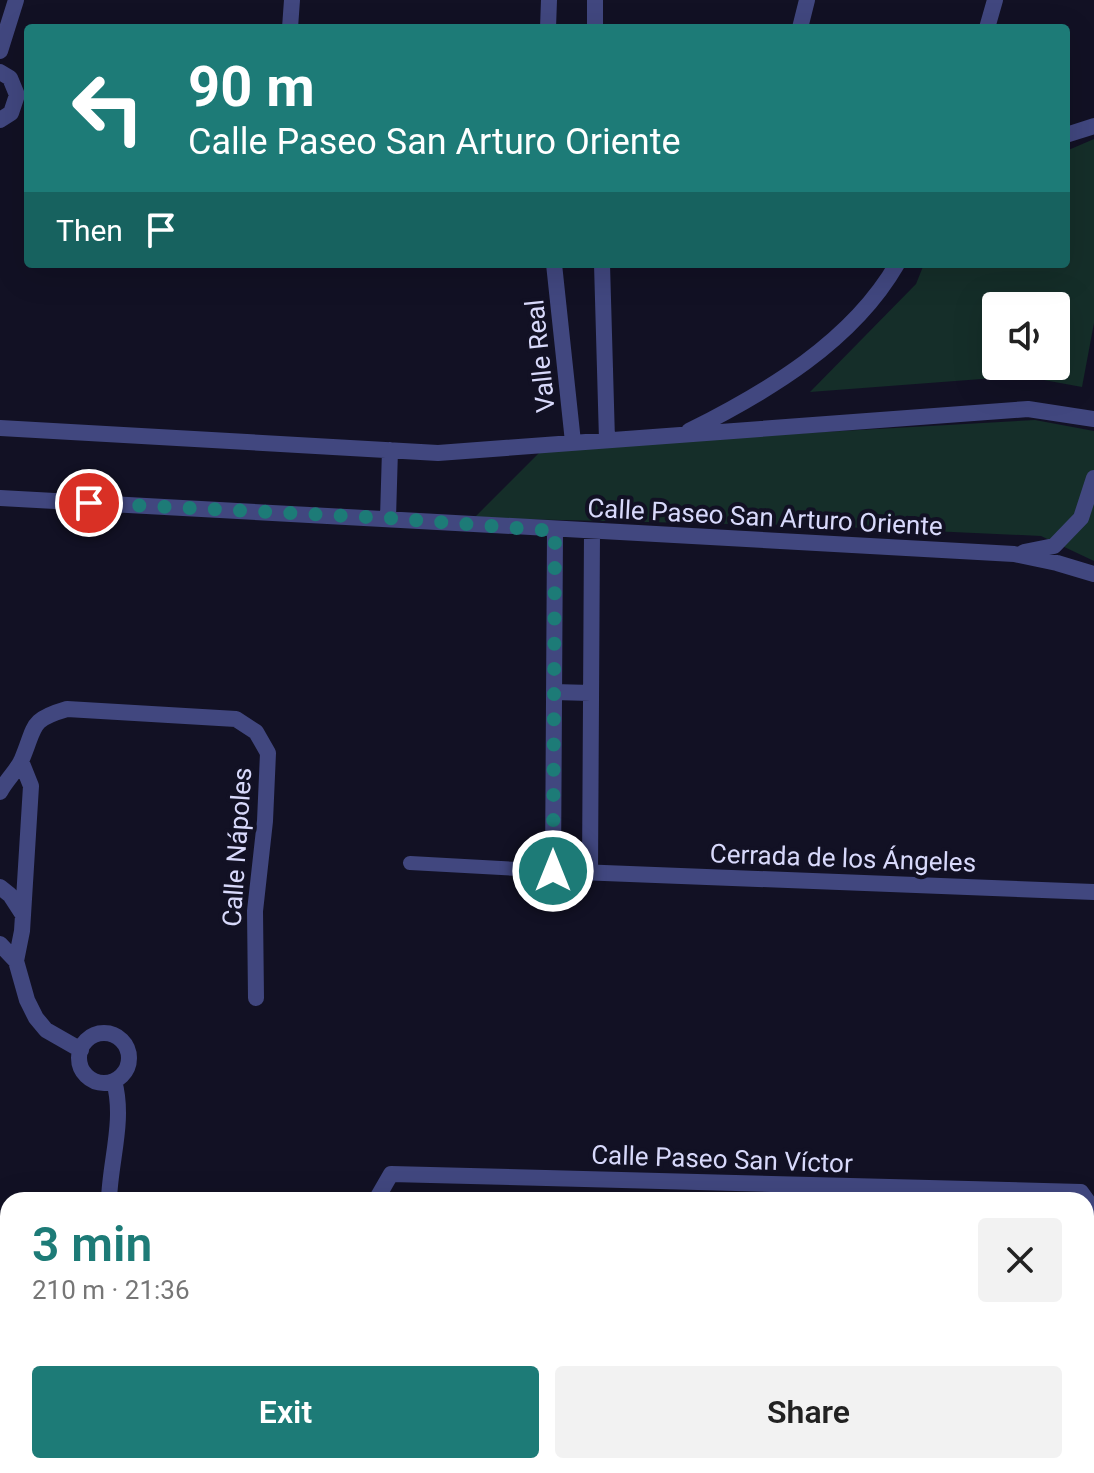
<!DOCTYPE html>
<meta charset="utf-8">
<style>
body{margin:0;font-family:Roboto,sans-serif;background:#f2f2f2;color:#222;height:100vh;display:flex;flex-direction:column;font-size:30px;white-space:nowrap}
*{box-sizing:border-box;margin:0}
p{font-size:26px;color:#767676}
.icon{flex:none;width:44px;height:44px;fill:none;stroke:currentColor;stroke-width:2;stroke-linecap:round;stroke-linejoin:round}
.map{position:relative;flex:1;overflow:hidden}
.sheet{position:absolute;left:0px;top:1192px;width:1094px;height:282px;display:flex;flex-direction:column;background:#fff;border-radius:24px 24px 0 0;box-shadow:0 8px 32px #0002}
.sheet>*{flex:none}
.guide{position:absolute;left:24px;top:24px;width:1046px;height:244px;border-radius:8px;box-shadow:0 8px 32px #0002;background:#1d7b77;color:#fff;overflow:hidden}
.tools{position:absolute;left:982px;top:292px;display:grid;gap:16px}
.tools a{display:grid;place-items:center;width:88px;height:88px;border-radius:8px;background:#fff;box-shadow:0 8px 32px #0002;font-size:40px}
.pin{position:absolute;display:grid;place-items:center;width:68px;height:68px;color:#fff;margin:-34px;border:4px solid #fff;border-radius:50%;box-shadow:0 2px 8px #0007}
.me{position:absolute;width:88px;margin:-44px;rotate:0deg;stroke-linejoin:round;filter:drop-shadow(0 0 6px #0008)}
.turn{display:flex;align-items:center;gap:28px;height:168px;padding:0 32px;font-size:36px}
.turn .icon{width:104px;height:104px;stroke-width:2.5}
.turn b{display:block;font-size:56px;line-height:68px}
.then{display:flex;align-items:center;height:76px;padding:0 32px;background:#0003;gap:16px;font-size:30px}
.round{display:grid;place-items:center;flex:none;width:84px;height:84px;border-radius:8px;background:#f2f2f2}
.overview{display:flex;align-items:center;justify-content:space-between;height:136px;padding:0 32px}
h1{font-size:48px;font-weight:600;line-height:60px;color:#1d7b77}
.action{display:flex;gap:16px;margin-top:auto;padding:16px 32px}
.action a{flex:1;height:92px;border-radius:8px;background:#1d7b77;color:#fff;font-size:32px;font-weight:600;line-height:92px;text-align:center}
.action a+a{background:#f2f2f2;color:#222}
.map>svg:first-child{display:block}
</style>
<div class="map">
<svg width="1094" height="1473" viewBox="0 0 1094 1473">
<rect width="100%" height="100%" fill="#121124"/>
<!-- green -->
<path fill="#152e29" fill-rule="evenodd" d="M1094,139v184l-12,64 -60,-11 -212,16 106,-108 8,-20h142v-113zM996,306h60v60h-60z
M1035,420l59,11v130l-53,-25 -219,-10 -348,-8 70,-70z"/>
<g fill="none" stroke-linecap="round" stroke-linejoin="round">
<!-- lane -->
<path stroke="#41477f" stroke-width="14" d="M410,863l143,8"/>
<!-- street -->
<path stroke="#41477f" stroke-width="16" d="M595,0v28
M290,28l2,-28
M548,28l1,-28
M800,28l7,-28
M987,28l8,-28
M0,51l16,-51
M0,72l10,6 7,17 -6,18 -11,7
M1066,135l28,-9
M554,264l19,178
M602,264l5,176
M0,428l438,25 590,-44 66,10
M689,431c78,-39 163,-89 208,-167
M0,498c338,17 676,38 1014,56l43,9 37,11
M388,518l2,-68
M555,531l-2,340 541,21
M1024,552l30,-6 27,-28 13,-40
M554,692l37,1
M21,761l10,25 -9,145 -6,30 11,39 9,18 10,12 35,20
M0,792c6,-12 17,-21 22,-33 14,-33 7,-39 45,-50l169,10 20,13 12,21 -3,68 -10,90 1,87
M590,872l2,-340
M0,887l10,8 13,20
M0,944l16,17
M79 1058a25 25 0 1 1 50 0a25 25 0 1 1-50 0Z
M109,1200c1,-39 16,-80 5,-119
M376,1200l15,-26 690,18 12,17v264
M170,1466l6,7
M729,1466l170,7
M88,1473l1,-7
M507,1473v-7"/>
</g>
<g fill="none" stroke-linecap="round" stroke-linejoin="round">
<!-- route -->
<path stroke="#1d7b77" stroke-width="14" stroke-dasharray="0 25.2" d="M89,503l299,15 167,13 -2,340"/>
</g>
<g text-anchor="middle" stroke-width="8" stroke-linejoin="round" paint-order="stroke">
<!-- street labels -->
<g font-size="26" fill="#d8d9fb" stroke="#121124">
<text transform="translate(540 356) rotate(-96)" y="9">Valle Real</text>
<text transform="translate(765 517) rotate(3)" y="9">Calle Paseo San Arturo Oriente</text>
<text transform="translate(237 847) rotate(-86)" y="9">Calle Nápoles</text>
<text transform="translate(843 858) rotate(2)" y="9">Cerrada de los Ángeles</text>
<text transform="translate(722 1159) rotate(2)" y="9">Calle Paseo San Víctor</text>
</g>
</g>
</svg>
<div class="tools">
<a><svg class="icon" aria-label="sound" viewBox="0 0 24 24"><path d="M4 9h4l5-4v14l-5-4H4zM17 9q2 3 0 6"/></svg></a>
</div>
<div class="pin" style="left:89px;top:503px;background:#d93025"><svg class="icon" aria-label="arrive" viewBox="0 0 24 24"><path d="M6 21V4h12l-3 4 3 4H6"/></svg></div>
<svg class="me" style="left:553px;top:871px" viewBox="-20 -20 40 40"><circle r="17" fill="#1d7b77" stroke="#fff" stroke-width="3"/><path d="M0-11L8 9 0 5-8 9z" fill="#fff"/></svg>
<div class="guide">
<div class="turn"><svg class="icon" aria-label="left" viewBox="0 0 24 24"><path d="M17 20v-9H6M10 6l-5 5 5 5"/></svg><div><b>90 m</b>Calle Paseo San Arturo Oriente</div></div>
<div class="then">Then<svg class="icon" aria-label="arrive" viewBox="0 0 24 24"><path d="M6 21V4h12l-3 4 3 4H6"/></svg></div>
</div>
<section class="sheet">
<div class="overview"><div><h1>3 min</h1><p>210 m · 21:36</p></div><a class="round"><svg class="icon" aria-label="close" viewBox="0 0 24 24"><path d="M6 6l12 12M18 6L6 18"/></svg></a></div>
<div class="action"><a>Exit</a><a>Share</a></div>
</section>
</div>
